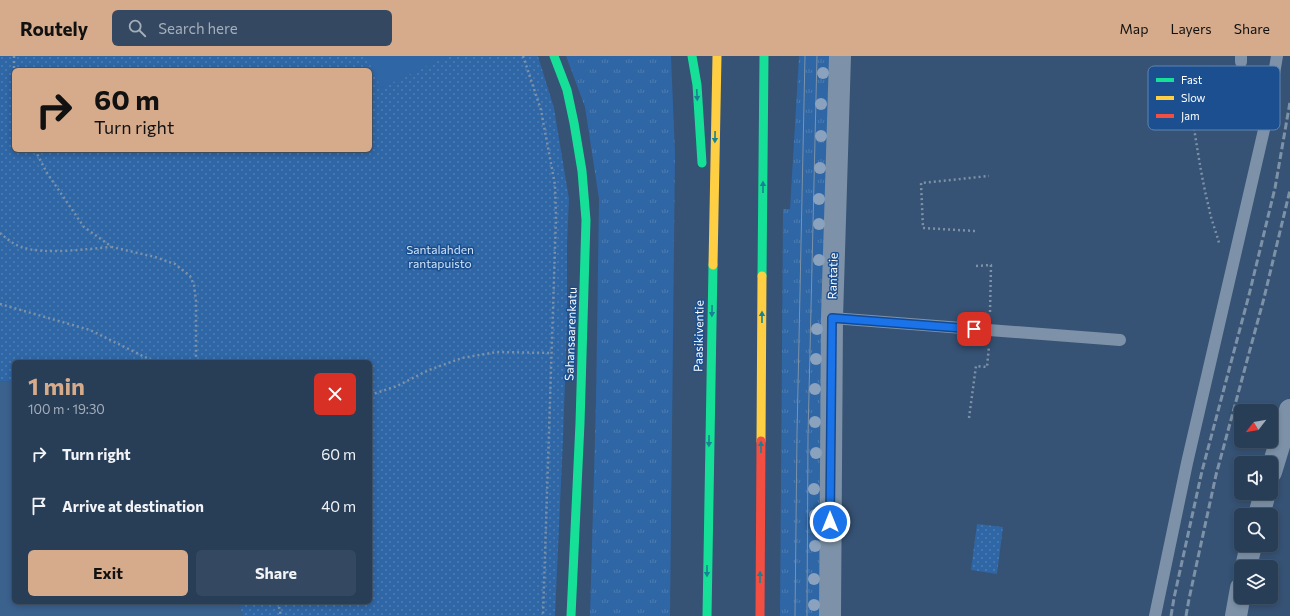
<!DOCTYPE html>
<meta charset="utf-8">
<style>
body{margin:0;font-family:Commissioner,sans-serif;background:#344961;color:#f1f3f6;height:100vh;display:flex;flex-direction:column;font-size:15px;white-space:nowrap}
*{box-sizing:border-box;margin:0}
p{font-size:13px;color:#a5aeba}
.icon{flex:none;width:22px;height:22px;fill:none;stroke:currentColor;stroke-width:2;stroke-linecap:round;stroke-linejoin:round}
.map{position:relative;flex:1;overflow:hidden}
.side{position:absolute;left:12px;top:304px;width:360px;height:244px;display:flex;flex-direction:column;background:#283e57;border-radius:6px;box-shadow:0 2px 6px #0003,0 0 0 1px #44576d}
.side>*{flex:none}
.banner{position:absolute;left:12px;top:12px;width:360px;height:84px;border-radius:6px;box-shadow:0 2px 6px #0003,0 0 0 1px #44576d;background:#d6ab8b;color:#111;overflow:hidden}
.needle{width:26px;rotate:239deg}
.controls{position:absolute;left:1234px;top:348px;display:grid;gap:8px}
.controls a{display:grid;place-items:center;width:44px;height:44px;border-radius:6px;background:#283e57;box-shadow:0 2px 6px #0003,0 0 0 1px #44576d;font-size:20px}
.pin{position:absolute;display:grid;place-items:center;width:34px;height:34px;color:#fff;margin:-17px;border-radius:8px;box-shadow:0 2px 6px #0006}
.me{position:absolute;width:44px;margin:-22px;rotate:0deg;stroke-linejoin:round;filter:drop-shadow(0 0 3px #0008)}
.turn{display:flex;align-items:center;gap:14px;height:84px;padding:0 16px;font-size:18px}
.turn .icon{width:52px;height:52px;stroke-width:2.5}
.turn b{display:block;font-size:28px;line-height:34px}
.round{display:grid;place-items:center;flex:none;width:42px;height:42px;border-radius:6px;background:#344961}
.overview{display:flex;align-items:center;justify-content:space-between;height:68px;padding:0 16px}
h1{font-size:24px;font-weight:700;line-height:30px;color:#d6ab8b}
.cta{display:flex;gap:8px;margin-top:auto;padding:8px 16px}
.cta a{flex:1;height:46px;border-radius:6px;background:#d6ab8b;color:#111;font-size:16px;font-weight:700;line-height:46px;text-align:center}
.cta a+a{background:#344961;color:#f1f3f6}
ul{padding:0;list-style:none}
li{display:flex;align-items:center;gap:12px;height:52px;padding:0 16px}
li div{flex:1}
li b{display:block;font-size:15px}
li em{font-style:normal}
header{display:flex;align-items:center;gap:24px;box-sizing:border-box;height:56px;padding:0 20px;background:#d6ab8b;color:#111}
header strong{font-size:19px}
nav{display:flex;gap:22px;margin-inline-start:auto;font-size:14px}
.search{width:280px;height:36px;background:#344961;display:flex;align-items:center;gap:10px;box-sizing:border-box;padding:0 14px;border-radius:6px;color:#a5aeba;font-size:15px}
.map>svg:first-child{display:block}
</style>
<header>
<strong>Routely</strong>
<div class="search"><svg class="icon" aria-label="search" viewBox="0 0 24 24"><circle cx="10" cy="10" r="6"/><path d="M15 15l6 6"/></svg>Search here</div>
<nav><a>Map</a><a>Layers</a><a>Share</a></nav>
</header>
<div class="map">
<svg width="1290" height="560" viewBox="0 0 1290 560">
<defs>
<pattern id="grass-tufts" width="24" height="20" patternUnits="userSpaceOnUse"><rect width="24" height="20" fill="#2f66a5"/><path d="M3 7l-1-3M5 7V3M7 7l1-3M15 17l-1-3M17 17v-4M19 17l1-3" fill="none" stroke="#4e7db2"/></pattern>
<pattern id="park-dots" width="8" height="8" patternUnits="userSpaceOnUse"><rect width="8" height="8" fill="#2f66a5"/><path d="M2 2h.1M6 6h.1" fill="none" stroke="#4e7db2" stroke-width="1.8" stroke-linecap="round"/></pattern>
</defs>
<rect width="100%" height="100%" fill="#365274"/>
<!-- grass -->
<path fill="url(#grass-tufts)" d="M566,0h105l4,97 -5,463h-80l6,-215 3,-202 -14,-92z
M799,0h30l-9,560h-40l3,-407h7z"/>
<!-- park -->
<path fill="url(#park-dots)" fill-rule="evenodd" d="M0,0h538l16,52 15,91 -2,47v78l-4,115 -8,177h-312l-5,-14h132v-240h-356v20l-14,-1zM14,14h356v80h-356z
M977,468l26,3 -6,47 -26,-4z"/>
<!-- pitch -->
<path fill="#2f66a5" d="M366,0h82l-67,32z"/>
<!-- water -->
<path fill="#3b618d" d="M0,325l14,1v220h224l5,14h-243z"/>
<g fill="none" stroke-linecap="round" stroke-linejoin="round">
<!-- path -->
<path stroke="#7d92a8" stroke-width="2.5" stroke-dasharray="2 3" stroke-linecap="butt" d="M14,0v14
M523,0l18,54 14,75 1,32 -13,399
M1187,33c8,39 12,80 22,119 2,12 7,23 10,35
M35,94l12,23 37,54 28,20 43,10 20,7 15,12 4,9 2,16v61
M975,175l-52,-3 -2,-45 68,-7
M0,177c6,5 13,11 21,14 23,8 65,2 90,0
M976,210l15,-1 -1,48
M0,248l90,26 65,32
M370,339l27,-9 32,-16 33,-12 35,-6 54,1
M969,362l7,-52 11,1 2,-21
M278,546l3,14"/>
<!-- lane -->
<path stroke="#7d92a8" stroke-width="12" d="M1241,6v-6
M832,262l288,22
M1155,560l32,-153 79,-342 11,-65"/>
<!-- street -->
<path stroke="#7d92a8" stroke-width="22" d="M1271,416l19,-62
M1259,459l6,-22
M1246,511l5,-22
M830,560l2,-298 8,-262
M1236,560l5,-28"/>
<!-- fast -->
<path stroke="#16e098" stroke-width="9" d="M554,0l13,34 7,33 8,48 4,49 -6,203 -9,193
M692,0l5,29 5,78
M762,220l2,-220
M707,560l6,-351"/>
<!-- slow -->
<path stroke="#ffcf43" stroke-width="9" d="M713,209l4,-209
M761,385l1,-165"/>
<!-- jam -->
<path stroke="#f24e42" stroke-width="9" d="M760,560l1,-175"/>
<!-- tram -->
<path stroke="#7e92a7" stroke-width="1" d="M795,560l2,-182 8,-378
M807,560l1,-181 9,-379"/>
<!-- rail -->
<path stroke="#7e92a7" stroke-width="3" stroke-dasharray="7 3" stroke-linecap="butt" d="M1171,560l3,-18 28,-127 47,-176 26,-107 15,-86
M1186,560l3,-17 27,-124 48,-177 26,-108"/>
</g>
<!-- trees -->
<g fill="#8aa2be">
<circle cx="823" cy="17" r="6"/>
<circle cx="821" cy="48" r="6"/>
<circle cx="821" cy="80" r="6"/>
<circle cx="820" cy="112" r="6"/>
<circle cx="819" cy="143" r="6"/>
<circle cx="819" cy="168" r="6"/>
<circle cx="819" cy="204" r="6"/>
<circle cx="817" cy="273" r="6"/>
<circle cx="816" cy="303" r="6"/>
<circle cx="815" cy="333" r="6"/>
<circle cx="815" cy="366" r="6"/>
<circle cx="816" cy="397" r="6"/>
<circle cx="814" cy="433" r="6"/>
<circle cx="815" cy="459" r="6"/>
<circle cx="815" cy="490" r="6"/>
<circle cx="814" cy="523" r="6"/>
<circle cx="814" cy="549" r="6"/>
</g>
<!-- one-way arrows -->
<defs><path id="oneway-solid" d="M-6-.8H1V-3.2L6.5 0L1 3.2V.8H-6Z"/></defs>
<g fill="#198292">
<use href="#oneway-solid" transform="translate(697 39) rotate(87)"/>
<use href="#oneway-solid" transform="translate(715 81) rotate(91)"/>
<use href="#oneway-solid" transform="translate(763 131) rotate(-90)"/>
<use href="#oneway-solid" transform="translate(712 255) rotate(91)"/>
<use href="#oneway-solid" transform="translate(762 261) rotate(-90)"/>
<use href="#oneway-solid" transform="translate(709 385) rotate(91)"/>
<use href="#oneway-solid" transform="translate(761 391) rotate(-90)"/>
<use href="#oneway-solid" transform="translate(707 515) rotate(90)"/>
<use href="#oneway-solid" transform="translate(760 521) rotate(-90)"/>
</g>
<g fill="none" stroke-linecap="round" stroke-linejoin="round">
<!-- route casing -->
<g stroke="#114b97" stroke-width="10">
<path id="route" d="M830,466l2,-204 142,11"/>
</g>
<!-- route -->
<use href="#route" stroke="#1a73e8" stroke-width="7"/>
</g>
<g text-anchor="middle" stroke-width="3" stroke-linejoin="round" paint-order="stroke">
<!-- park labels -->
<g font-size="12" fill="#cfe3fa" stroke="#1b4f8f">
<text x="440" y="198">Santalahden<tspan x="440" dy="14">rantapuisto</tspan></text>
</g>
<!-- street labels -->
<g font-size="12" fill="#fff" stroke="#1b4f8f">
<text transform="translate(833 220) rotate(-88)" y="4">Rantatie</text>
<text transform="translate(571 278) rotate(-88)" y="4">Sahansaarenkatu</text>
<text transform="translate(699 280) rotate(-89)" y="4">Paasikiventie</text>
</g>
</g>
<!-- legend -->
<rect x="1148" y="10" width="132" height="64" rx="6" fill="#1b4f8f" stroke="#5f84b1" stroke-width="1"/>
<rect x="1156" y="22" width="18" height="4" fill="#16e098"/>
<rect x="1156" y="40" width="18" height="4" fill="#ffcf43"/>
<rect x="1156" y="58" width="18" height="4" fill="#f24e42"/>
<g font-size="11" fill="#fff">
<text x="1181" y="28">Fast</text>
<text x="1181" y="46">Slow</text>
<text x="1181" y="64">Jam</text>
</g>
</svg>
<div class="controls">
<a><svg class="needle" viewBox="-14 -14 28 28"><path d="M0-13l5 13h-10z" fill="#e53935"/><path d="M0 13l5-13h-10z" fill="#a5aeba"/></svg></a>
<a><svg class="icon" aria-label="sound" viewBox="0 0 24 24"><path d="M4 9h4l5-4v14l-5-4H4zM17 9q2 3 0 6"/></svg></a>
<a><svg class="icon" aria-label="search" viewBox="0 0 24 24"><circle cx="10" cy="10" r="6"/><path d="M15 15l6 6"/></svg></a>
<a><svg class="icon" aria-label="layers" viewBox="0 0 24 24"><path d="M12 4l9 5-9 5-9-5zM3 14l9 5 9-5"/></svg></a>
</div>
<div class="pin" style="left:974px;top:273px;background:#d93025"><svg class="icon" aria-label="arrive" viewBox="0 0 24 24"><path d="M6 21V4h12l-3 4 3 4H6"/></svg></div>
<svg class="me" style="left:830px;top:466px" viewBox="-20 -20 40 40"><circle r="17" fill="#1a73e8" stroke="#fff" stroke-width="3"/><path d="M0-11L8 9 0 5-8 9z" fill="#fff"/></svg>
<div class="banner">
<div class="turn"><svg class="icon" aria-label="right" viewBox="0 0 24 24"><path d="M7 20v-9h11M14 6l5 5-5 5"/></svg><div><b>60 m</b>Turn right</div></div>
</div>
<section class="side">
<div class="overview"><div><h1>1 min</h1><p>100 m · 19:30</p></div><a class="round" style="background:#d93025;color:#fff"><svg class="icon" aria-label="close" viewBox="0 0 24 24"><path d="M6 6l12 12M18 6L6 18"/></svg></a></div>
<ul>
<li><svg class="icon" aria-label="right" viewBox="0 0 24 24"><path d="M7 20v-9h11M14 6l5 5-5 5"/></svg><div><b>Turn right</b></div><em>60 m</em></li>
<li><svg class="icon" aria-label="arrive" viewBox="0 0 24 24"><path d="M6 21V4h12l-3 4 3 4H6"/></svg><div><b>Arrive at destination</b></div><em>40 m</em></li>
</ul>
<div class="cta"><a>Exit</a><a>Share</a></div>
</section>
</div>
